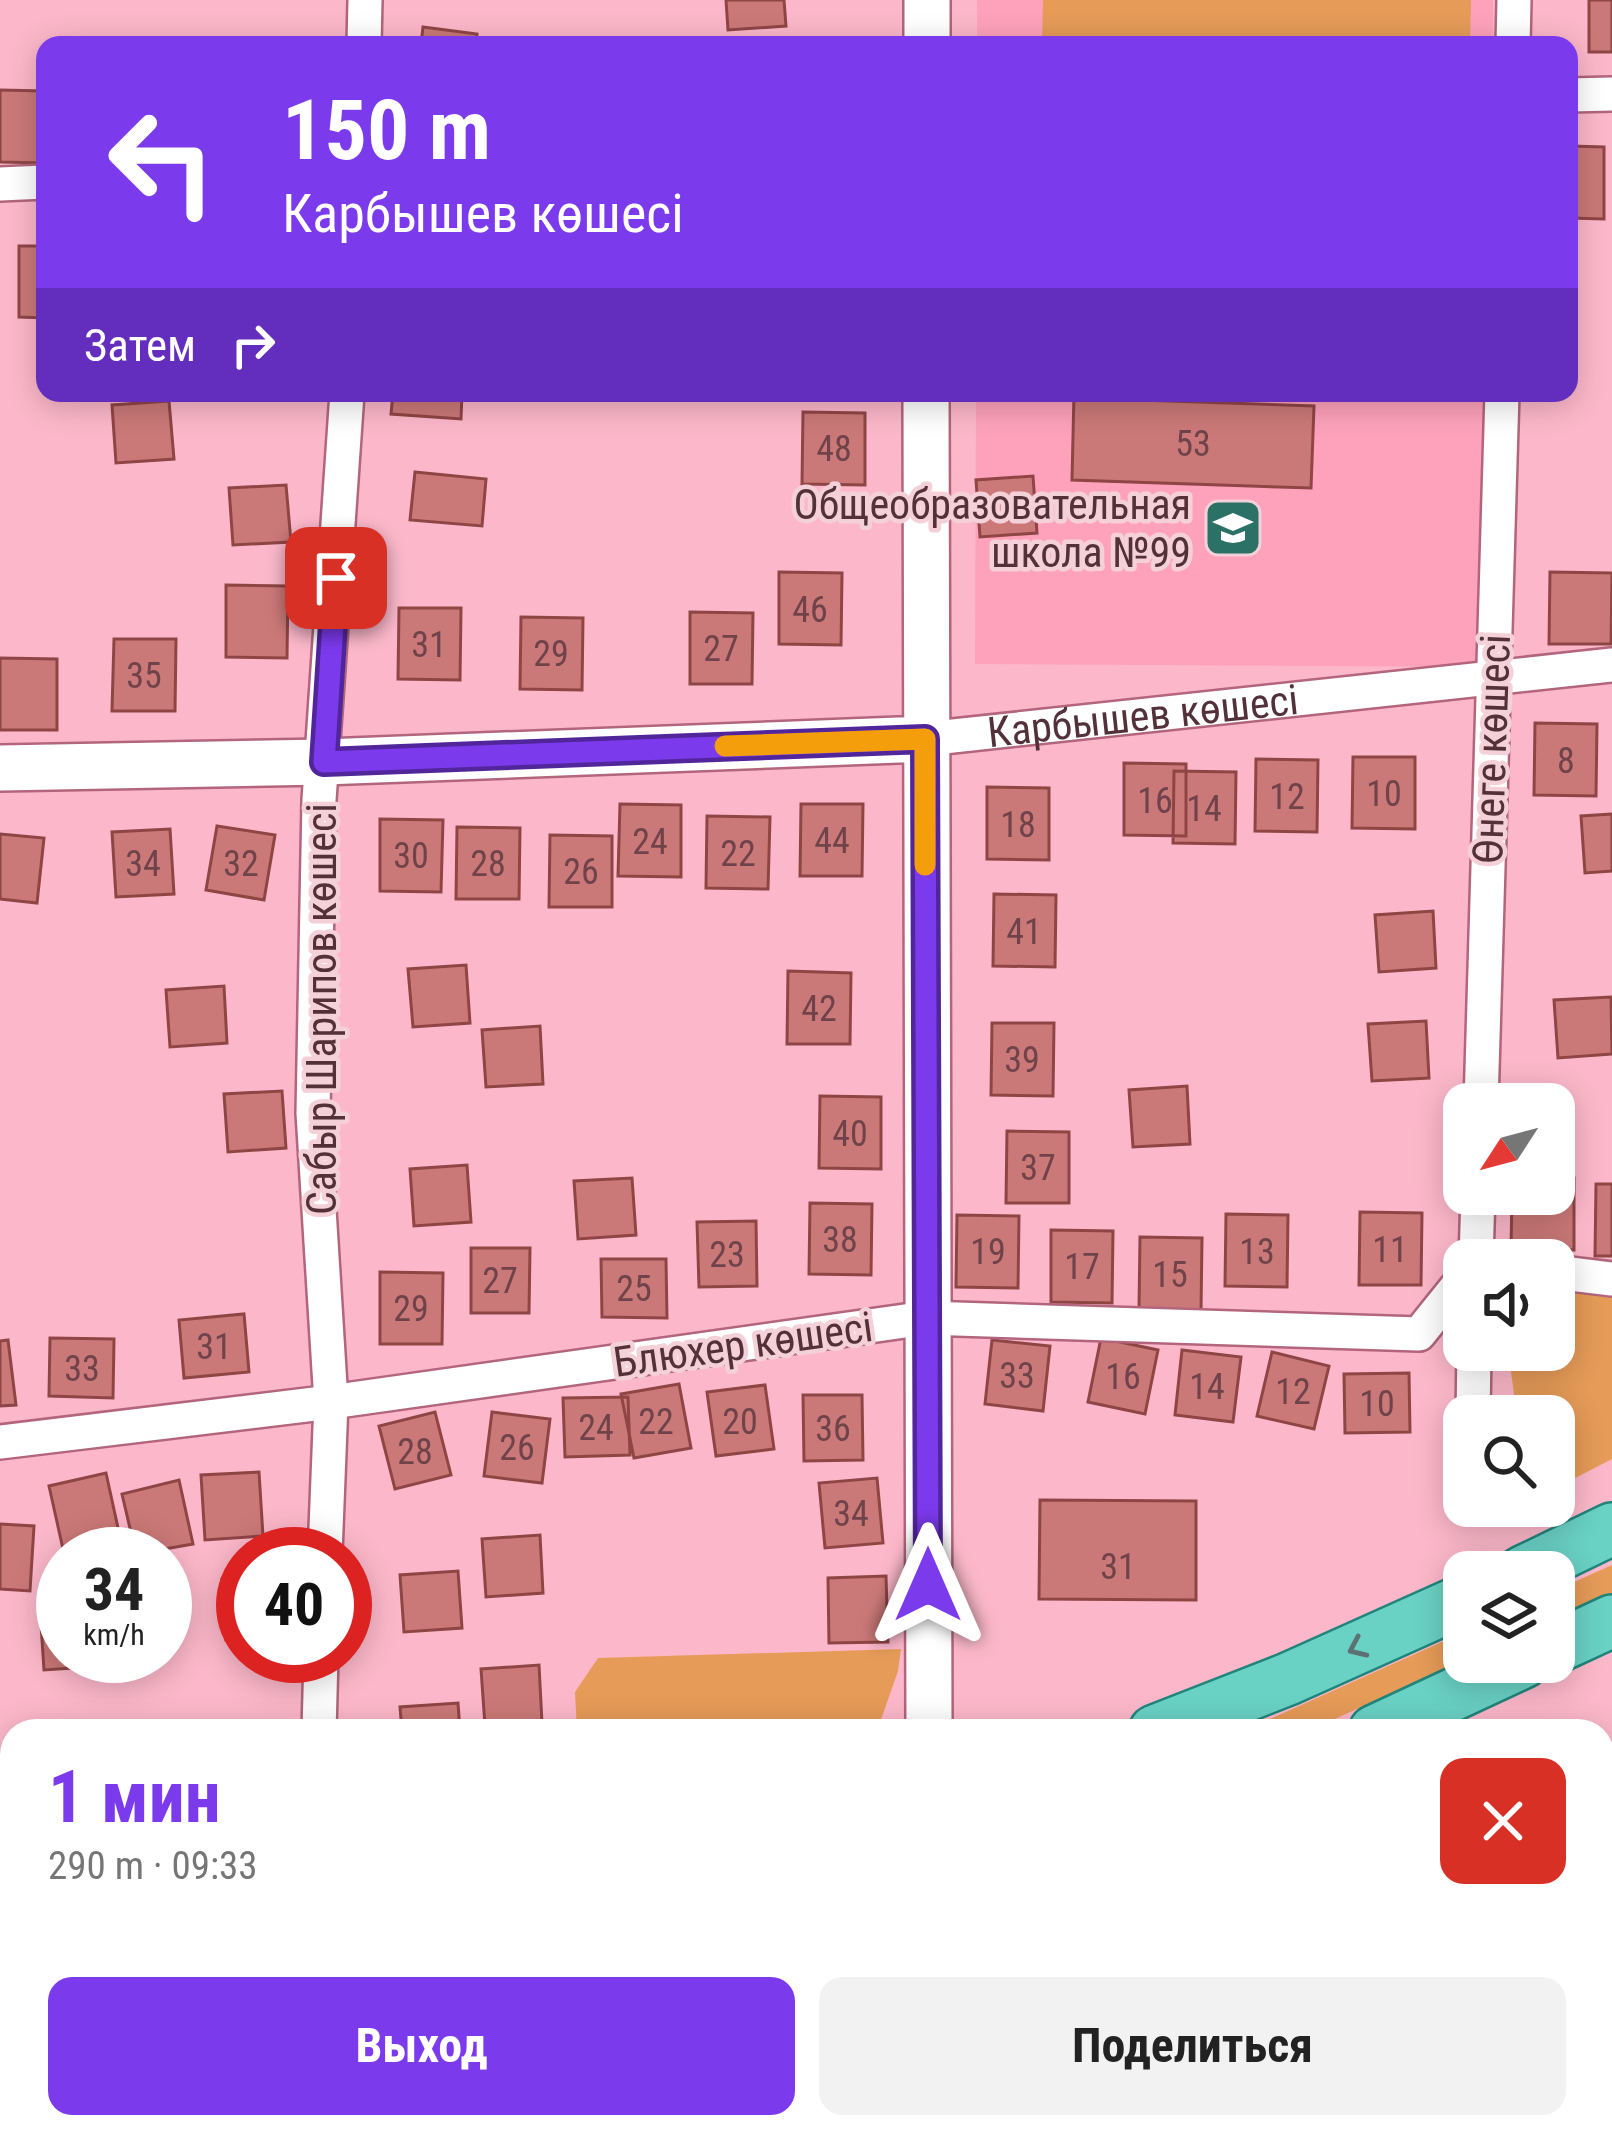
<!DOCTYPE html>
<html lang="ru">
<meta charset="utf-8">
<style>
body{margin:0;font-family:"Roboto Condensed",sans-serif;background:#f2f2f2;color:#222;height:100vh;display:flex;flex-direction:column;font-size:45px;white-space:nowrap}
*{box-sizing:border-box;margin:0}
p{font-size:39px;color:#767676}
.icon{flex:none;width:66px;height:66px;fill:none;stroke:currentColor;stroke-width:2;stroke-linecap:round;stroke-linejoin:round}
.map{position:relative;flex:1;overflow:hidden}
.panel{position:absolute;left:0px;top:1719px;width:1614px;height:420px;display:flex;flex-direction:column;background:#fff;border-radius:36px 36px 0 0;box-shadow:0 6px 30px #0003}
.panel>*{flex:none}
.hud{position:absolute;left:36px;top:36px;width:1542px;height:366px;border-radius:24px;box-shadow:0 6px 30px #0003;background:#7c3aed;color:#fff;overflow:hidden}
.needle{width:78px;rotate:234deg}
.controls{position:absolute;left:1443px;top:1083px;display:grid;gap:24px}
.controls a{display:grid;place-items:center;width:132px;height:132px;border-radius:24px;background:#fff;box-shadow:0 6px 30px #0003;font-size:60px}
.speed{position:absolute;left:36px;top:1527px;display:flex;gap:24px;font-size:60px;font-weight:700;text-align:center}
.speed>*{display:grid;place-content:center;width:156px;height:156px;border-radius:50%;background:#fff;box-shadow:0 6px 30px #0003;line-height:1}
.speed small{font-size:30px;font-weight:400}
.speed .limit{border:18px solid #d22;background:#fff;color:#111}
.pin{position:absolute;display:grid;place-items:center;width:102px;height:102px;color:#fff;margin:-51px;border-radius:24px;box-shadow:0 6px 18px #0006}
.me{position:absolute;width:132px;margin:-66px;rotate:0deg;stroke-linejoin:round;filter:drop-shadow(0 0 9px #0008)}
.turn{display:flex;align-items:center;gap:42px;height:252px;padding:0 48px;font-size:54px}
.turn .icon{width:156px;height:156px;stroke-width:2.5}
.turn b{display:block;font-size:84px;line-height:102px}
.then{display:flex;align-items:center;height:114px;padding:0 48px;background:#0003;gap:24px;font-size:45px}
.round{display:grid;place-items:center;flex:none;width:126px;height:126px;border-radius:24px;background:#f2f2f2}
.summary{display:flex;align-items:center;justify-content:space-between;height:204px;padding:0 48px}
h1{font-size:72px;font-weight:700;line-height:90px;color:#7c3aed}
.button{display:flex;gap:24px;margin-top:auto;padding:24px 48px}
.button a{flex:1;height:138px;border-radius:24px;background:#7c3aed;color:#fff;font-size:48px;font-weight:700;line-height:138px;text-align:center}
.button a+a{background:#f2f2f2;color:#222}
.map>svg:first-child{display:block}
</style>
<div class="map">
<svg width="1612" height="2139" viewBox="0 0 1612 2139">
<rect width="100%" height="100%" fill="#fcb8ca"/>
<!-- built -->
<path fill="#fea2bc" d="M977,0h516v45h-516z
M976,393h516l-1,274 -516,-3z"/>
<!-- green -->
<path fill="#e69b58" d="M1043,0h428l-1,45h-428z
M1612,1279v180l-58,30v-73h-37l-6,-44 8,-22h35v-70z
M1612,1565v29l-58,26v-29z
M1464,1632v29l-156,70h-65z
M901,1649l-3,22 -21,60h-300l-2,-39 23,-34z
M1612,1843v296h-171l3,-12h158v-278z
M12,2123v4h73l-42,12h-43v-12z"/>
<!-- building -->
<path fill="#cb7978" stroke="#904545" stroke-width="3" d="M726,0h58l2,26 -58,4z
M1589,0h23v52h-23z
M423,27l54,7 -1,11h-55z
M0,90l45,1v72l-45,-1z
M1569,146l35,1v72l-35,-1z
M19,246h26v72l-26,-1z
M393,393h69l-1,26 -70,-5z
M1074,393h68l-1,7 173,6 -3,82 -239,-8z
M169,401l5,58 -58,4 -4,-58z
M803,412l62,1v72l-63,-1z
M415,472l71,7 -4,47 -72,-6z
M1033,476l4,57 -57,4 -4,-57z
M286,485l5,57 -58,3 -4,-57z
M779,572l63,1 -1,72 -62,-1z
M1550,572l62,1 -1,71h-62z
M226,585l62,1 -1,72 -61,-1z
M399,608h62l-1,72 -62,-1z
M690,612l63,1 -1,71h-62z
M521,617l62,1 -1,72 -62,-1z
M114,639h62l-1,72h-63z
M0,658l57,1v71h-57z
M1535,723l62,1 -1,72 -62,-1z
M1353,757h62v72l-63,-1z
M1256,759l62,1 -1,72 -62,-1z
M1124,763l62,1v72l-62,-1z
M1174,771l62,1 -1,72 -62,-1z
M987,787l62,1v72l-62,-1z
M620,804l61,1v72l-63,-1z
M801,804h62l-1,72h-62z
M1612,814v57l-27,2 -4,-57z
M707,816l63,1 -2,72 -62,-1z
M380,819l63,1 -2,72 -61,-1z
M217,826l58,9 -11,65 -58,-10z
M457,827l63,1 -1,71h-63z
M170,829l4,65 -58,3 -4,-65z
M0,834l44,4 -7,65 -37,-4z
M550,835l62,1v71h-63z
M994,894l62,1 -1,72 -62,-1z
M1433,911l3,57 -57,4 -4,-57z
M466,965l4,58 -57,4 -5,-58z
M788,971l63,2 -1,71h-63z
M224,986l3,57 -57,4 -4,-57z
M1611,997l1,57 -54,4 -4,-58z
M1426,1021l3,57 -57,3 -4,-57z
M992,1023h62l-1,73 -62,-1z
M540,1026l3,58 -57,3 -4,-57z
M1187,1086l3,58 -57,3 -4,-57z
M282,1091l4,57 -58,4 -4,-58z
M820,1096l61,1v72l-62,-1z
M1007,1131l62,1v71h-63z
M467,1165l4,57 -57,4 -4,-57z
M632,1178l4,57 -58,4 -4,-58z
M1554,1178h20v72l-63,-1 1,-55h42z
M1596,1184h16v72h-17z
M810,1203l62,1 -1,71 -62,-1z
M1360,1212l62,1 -1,72h-62z
M1226,1214l62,1 -1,72 -62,-1z
M957,1215l62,1 -1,72 -62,-1z
M756,1221l1,65 -58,1 -2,-65z
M1051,1230l62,1 -1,72 -61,-1z
M1140,1237l62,1 -1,72 -62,-1z
M471,1248h59l-1,65h-58z
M601,1259h65l1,59 -65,-1z
M380,1272l63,1 -1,71h-62z
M244,1314l5,58 -65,6 -5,-58z
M50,1338l64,1 -1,59 -64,-2z
M1101,1338l57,12 -13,64 -57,-12z
M8,1340l8,65 -16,1v-65z
M992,1340l58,6 -7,65 -58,-7z
M1182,1350l59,7 -8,65 -58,-7z
M1272,1352l57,14 -15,63 -57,-13z
M1409,1373l1,59 -65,1 -1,-59z
M679,1384l12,64 -57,10 -13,-64z
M765,1385l9,64 -58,7 -9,-64z
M803,1395h59l1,65 -59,1z
M628,1397l2,58 -65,2 -2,-59z
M435,1412l16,63 -56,14 -16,-63z
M492,1412l58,7 -8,64 -58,-7z
M259,1472l4,64 -58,4 -4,-65z
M106,1473l14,64 -57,12 -14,-63z
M877,1478l6,65 -58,5 -6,-65z
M179,1480l14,64 -57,10 -14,-60z
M1040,1500l156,1v99l-157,-1z
M0,1524l34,2 -4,65 -30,-2z
M540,1535l3,58 -57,4 -4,-58z
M458,1571l4,57 -58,4 -4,-57z
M886,1576l2,66 -59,1 -1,-65z
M243,1578v61l-17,1 -4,-61z
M63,1607v49h40v10l-59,4 -4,-61z
M539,1665l3,58 -57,3 -4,-57z
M458,1703l2,28h-58l-2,-24z
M782,2127h100l1,12h-100z
M1100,2127l1,12h-61v-6z"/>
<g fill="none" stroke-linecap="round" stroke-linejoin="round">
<!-- street casing -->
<g stroke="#b2657c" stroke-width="38">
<g id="street">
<path d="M364,45l1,-45"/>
<path d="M1513,45l1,-45"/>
<path d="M1569,95l43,-1"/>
<path d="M0,184l45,-2"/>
<path id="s1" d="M925,739l687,-74"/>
<path d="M1481,1104l21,-711"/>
<path d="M1476,1260l2,-66"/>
<path d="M1554,1272l58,7"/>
<path d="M1473,1416l1,-66"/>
<path d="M0,1442l331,-40 595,-84 493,16 45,-56"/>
<path d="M325,1554l6,-152 -18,-289 6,-313 28,-407"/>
<path d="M319,1731l2,-75"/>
<path d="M0,1957l12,-1"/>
</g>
</g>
<!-- secondary casing -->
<g stroke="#b2657c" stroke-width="50">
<path id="secondary" d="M927,45v-45
M926,393l3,1338
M0,768l324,-6 601,-23
M933,2127v12"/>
</g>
<!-- primary casing -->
<g stroke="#21857b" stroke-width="56">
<path id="primary" d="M1523,1572l89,-43
M1554,1648l58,-27
M1155,1731l133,-52 176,-79
M1375,1731l148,-69
M0,2096l12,-3
M136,2139l44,-12"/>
</g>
<!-- street -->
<use href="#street" stroke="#fff" stroke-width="33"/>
<!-- secondary -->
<use href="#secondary" stroke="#fff" stroke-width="45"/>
<!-- primary -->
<use href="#primary" stroke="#6ad1c5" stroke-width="51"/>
</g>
<!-- one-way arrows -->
<defs><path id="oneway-chevron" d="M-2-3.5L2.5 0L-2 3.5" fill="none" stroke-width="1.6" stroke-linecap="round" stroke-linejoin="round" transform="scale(3)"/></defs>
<use stroke="#5c7172" href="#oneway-chevron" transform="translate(1357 1648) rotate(156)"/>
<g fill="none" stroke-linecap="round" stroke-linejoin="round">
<!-- route casing -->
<g stroke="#51269a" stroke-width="30">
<path id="route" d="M336,578l-12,184 601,-23 3,846"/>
</g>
<!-- route -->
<use href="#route" stroke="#7c3aed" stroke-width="21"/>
<!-- slow -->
<path stroke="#f59e0b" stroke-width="21" d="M725,746l200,-7v126"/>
</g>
<!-- icons -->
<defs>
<g id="school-square" transform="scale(3)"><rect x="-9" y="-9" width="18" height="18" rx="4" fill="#2b7166" stroke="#f4d0d9"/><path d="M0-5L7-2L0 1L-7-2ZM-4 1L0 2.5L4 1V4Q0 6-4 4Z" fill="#fff"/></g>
</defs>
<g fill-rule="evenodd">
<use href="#school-square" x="1233" y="528"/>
</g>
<g text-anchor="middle" stroke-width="9" stroke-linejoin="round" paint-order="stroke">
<!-- number labels -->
<g font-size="36" fill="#70434a">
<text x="1193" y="456">53</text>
<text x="834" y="461">48</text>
<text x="810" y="622">46</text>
<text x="429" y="657">31</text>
<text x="721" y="661">27</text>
<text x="551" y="666">29</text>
<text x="144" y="688">35</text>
<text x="1566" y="773">8</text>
<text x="1384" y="806">10</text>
<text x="1287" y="809">12</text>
<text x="1155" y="813">16</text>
<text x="1204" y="821">14</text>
<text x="1018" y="837">18</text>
<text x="832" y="853">44</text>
<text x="650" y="854">24</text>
<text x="738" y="866">22</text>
<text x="411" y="868">30</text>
<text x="143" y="876">34</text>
<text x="241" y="876">32</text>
<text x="488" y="876">28</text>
<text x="581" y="884">26</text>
<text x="1024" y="944">41</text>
<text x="819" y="1021">42</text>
<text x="1022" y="1072">39</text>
<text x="850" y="1146">40</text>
<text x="1038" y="1180">37</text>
<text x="840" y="1252">38</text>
<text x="1390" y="1262">11</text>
<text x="988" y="1264">19</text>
<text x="1257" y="1264">13</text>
<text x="727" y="1267">23</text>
<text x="1082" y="1279">17</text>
<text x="1170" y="1287">15</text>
<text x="500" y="1293">27</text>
<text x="634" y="1301">25</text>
<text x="411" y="1321">29</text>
<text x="214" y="1359">31</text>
<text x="82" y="1381">33</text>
<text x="1017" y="1388">33</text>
<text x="1123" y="1389">16</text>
<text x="1207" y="1399">14</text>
<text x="1293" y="1404">12</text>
<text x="1377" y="1416">10</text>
<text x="656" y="1434">22</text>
<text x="740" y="1434">20</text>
<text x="596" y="1440">24</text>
<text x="833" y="1441">36</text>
<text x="517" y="1460">26</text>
<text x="415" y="1464">28</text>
<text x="851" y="1526">34</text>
<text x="1118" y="1579">31</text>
</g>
<!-- poi labels -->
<g font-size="42" fill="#52313a" stroke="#f4d0d9" text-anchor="end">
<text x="1191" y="519">Общеобразовательная<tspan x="1191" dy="48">школа №99</tspan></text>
</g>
<!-- street labels -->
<g font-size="42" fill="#52313a" stroke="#f4d0d9">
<text dy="15" stroke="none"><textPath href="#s1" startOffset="219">Карбышев көшесі</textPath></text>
<text transform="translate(1491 749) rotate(-88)" y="15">Өнеге көшесі</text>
<text transform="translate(321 1009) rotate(-90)" y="15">Сабыр Шарипов көшесі</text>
<text transform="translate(743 1344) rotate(-8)" y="15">Блюхер көшесі</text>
</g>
</g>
</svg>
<div class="controls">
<a><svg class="needle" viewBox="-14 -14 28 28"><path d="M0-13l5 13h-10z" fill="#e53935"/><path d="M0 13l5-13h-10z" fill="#767676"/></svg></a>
<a><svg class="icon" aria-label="sound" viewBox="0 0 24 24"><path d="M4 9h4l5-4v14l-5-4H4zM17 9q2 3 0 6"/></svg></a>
<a><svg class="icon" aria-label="search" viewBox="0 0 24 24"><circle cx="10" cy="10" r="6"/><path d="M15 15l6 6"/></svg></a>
<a><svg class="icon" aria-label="layers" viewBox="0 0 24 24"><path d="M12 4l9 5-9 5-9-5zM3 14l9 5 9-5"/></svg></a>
</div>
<div class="speed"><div>34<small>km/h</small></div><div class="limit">40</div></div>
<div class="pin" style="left:336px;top:578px;background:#d93025"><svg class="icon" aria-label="arrive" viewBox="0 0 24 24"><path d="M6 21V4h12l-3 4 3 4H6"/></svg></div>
<svg class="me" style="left:928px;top:1585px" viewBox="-20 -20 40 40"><path d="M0-17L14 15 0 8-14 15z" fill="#7c3aed" stroke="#fff" stroke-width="4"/></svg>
<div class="hud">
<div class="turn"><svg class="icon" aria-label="left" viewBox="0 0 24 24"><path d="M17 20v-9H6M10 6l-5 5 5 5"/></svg><div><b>150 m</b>Карбышев көшесі</div></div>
<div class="then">Затем<svg class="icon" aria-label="right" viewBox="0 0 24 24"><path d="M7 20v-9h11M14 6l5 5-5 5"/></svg></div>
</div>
<section class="panel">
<div class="summary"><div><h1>1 мин</h1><p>290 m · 09:33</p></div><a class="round" style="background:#d93025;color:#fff"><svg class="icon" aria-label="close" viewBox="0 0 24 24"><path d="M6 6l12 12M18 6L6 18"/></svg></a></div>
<div class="button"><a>Выход</a><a>Поделиться</a></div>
</section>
</div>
